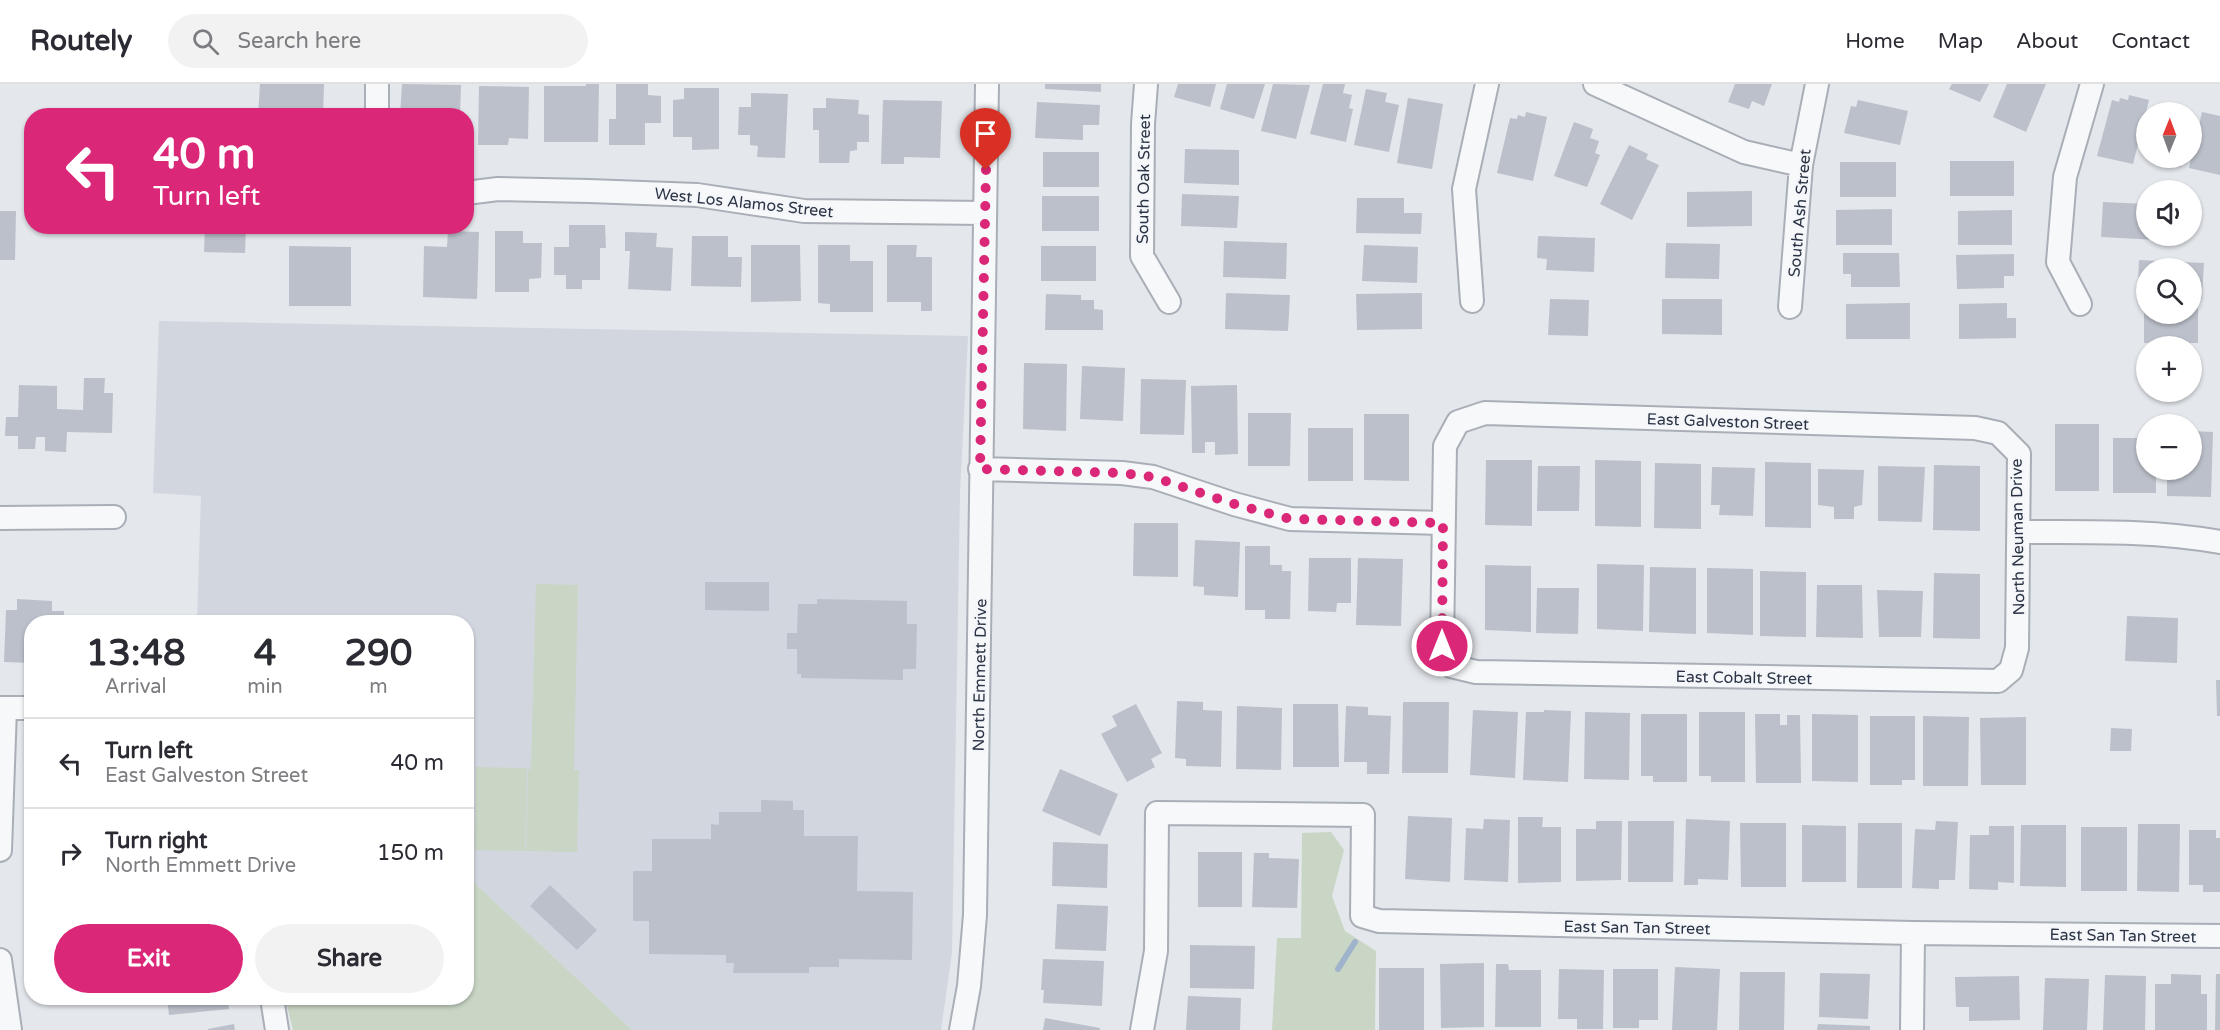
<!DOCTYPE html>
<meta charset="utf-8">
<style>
body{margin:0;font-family:"Varela Round",sans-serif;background:#f2f2f3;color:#2b2b33;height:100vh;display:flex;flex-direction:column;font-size:22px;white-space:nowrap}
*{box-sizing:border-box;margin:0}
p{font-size:20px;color:#7c7c81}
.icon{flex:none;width:33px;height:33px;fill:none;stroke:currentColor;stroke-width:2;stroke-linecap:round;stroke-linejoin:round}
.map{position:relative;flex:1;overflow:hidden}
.side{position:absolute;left:24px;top:531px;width:450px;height:390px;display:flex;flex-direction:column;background:#fff;border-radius:24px;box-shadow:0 2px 4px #0004}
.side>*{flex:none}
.hud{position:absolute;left:24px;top:24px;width:450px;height:126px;border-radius:24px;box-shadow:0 2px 4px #0004;background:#db2777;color:#fff;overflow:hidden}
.needle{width:39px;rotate:1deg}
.buttons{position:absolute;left:2136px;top:18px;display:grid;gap:12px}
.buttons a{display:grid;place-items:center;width:66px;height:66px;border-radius:50%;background:#fff;box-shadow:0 2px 4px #0004;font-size:30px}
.pin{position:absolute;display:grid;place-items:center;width:51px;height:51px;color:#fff;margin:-62px -26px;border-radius:50% 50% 50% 0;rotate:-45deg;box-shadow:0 0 6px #0007}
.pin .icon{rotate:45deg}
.me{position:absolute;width:66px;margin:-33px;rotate:0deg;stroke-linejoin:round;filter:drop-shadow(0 0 4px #0008)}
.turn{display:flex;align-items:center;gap:21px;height:126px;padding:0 30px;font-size:27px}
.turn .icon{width:78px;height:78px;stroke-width:2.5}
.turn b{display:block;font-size:42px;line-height:51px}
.eta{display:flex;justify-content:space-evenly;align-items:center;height:102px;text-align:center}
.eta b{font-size:36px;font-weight:700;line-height:42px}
.cta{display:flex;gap:12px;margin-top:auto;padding:12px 30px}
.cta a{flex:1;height:69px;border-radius:36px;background:#db2777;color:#fff;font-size:24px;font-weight:700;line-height:69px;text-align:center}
.cta a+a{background:#f2f2f3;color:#2b2b33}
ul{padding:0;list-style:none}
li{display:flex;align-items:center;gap:18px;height:90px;padding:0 30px;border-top:2px solid #e1e1e2}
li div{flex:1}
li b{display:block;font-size:22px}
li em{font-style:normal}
header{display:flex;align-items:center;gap:36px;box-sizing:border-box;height:84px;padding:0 30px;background:#fff;border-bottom:2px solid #e1e1e2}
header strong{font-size:28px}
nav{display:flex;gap:33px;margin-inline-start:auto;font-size:21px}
.search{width:420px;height:54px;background:#f2f2f3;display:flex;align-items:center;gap:15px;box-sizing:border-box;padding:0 21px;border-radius:33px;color:#7c7c81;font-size:22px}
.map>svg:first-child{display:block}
</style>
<header>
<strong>Routely</strong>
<div class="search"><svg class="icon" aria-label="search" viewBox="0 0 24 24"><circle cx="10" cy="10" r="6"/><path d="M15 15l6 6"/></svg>Search here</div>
<nav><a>Home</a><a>Map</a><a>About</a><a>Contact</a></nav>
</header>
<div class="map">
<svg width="2220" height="946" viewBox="0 0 2220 946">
<rect width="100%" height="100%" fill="#e4e7ec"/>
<!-- built -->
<path fill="#d2d6de" d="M159,237l809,15 -8,157 -8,460 -11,77h-309l-165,-154 -1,-254h-269l4,-126 -48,-3z"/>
<!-- green -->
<path fill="#c9d6c5" d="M536,500l42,1 -4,185h5l-2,82 -51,-1 2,-82h3z
M476,683l51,1 -2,83 -50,-1z
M1331,748l13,18 -12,46 13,35 31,20 -1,79h-103l5,-92h24l1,-105z
M467,792l165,154h-339l-8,-32h181z"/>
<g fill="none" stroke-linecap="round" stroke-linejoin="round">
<!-- stream -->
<path stroke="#9fb4cc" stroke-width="6" d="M1338,885l17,-27"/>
</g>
<!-- building -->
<path fill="#bbc0ca" d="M260,0h64l-1,32h-65z
M402,0l59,1 -1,31h-60z
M586,0h13l-1,58h-54v-56h42z
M616,0h32v11l13,1v27h-16v22h-36v-26h7z
M1045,0h56v8l-56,-3z
M1178,0h38l-6,23 -36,-10z
M1227,0h38l-11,35 -34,-10z
M1273,0l37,1 -14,54 -35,-8z
M1323,0h22l-2,9 9,2 -3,13 4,1 -7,33 -36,-8z
M1735,0h37l-8,22 -12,-5 -3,8 -21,-7z
M1952,0h37l-9,18 -31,-13z
M2007,0h39l-20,48 -33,-15z
M479,2l50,1 -1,52 -19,-1 -1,7h-30z
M684,4h35v61l-27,1v-13h-19v-37l11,-1z
M1366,5l21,4 -2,9 14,3 -10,47 -35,-7z
M751,9l37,1 -3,64 -28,-1 1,-11 -8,-1v-10h-12l1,-28h12z
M2129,11l20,5 -16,64 -36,-8 15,-56 7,2 1,-4 8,2z
M826,14l33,2 -1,14 11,1v27h-12v8l-7,1 -1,12h-30v-33h-6v-22h13z
M1408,14l35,6 -11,65 -35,-6z
M883,16l59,1 -2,57 -36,-1v7h-23z
M1858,16l50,11 -8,34 -56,-12 7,-27 5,1z
M1037,18l63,3 -1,20h-16v15l-48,-2z
M2159,21l29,7h-31z
M1526,28l21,5 -14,64 -36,-8 13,-55 7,1 1,-4 7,2z
M2202,28l18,4v59l-31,-7z
M1574,38l19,7 -3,9 9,3 -4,12 5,2 -13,32 -33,-11z
M1629,61l19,9 -2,5 13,6 -27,55 -32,-16z
M1185,65l54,1v35l-55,-2z
M1043,68h56v35h-56z
M2145,74h38l-2,9z
M1950,77h64v35h-64z
M1840,78h56v35h-56z
M1752,107v35l-65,1v-35z
M1182,110l57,2 -2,32 -56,-2z
M1042,112h57v35h-57z
M1357,114h47v15h18l-1,21 -65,-1z
M2103,118l43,2v32h12l-1,4 -56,-3z
M1892,125v36h-56v-35z
M2012,126v35h-54v-34z
M0,127h16l-1,49h-15z
M569,141h36l1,23h-6v32h-18v9h-16v-14h-12v-28h15z
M205,142h41l-1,27 -41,-1z
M448,147l31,1 -2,67 -54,-2 1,-51 23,1z
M495,147h28v12h19l-1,35 -12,1v13h-34z
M625,148l32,1 -1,14 17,1 -2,43 -43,-2 2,-38h-5z
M692,152h36v21h14l-1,30 -50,-1z
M1538,152l57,2 -1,34 -48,-2 1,-11 -10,-1z
M1224,157l63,2 -1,36 -63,-2z
M1666,159l54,1 -1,35 -54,-1z
M751,161h49l1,56 -50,1z
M818,161h32v16h23v51h-43v-8l-12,-1z
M887,161h30l-1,12h16v54h-11v-9h-34z
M1364,161l54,2 -1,36 -55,-2z
M289,162l62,1v59h-62z
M1041,162h55v35h-55z
M1843,169h56l1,34h-49v-13h-8z
M2014,170v22h-10v12l-47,1 -1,-34z
M2139,176l65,3 -2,36 -10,-1v-30h-46v14h-8z
M1226,209l64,2 -2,36 -63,-2z
M1422,209v36l-65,1 -1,-36z
M1046,210l35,1v5h13v9l9,1v20h-58z
M1550,215l39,1 -1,36 -40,-1z
M1662,215h60v36l-60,-1z
M1910,219v36h-64v-35z
M2007,219v15h9v20l-57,1v-35z
M2144,224h2v6h46v-6h6v35h-54z
M1024,279l43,1 -1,67 -43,-2z
M1082,282l43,2 -2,53 -43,-2z
M84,294h21l-1,15h9l-1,40 -45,-1 -1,20 -21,-1v-14h-9l-1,12h-17v-13h-13l1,-19h12l1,-32 38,1v23l26,1z
M1141,295l45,1 -2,55 -44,-1z
M1237,301l1,69 -23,1v-13h-10v11h-13l-1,-67z
M1248,329h43l-1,53h-42z
M1364,330h45v67l-45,-1z
M2055,340h44v67h-44z
M1308,344h45v53h-45z
M2192,347l21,1 -2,65 -44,-1v-26h25z
M2113,354h33v32h10v23h-43z
M1486,376h46v66l-47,-1z
M1595,376l46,1v66l-46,-1z
M1765,378l46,1v65l-46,-1z
M1655,379l46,1v65l-47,-1z
M1934,381l46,1v65l-47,-1z
M1538,382h42l-1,45h-42z
M1878,382l47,1 -3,55 -44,-1z
M1712,383l43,1 -2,48 -34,-1 1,-10h-9z
M1818,385l46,1 -2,35 -8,2v12h-20v-12l-16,-2z
M1134,439h44v54l-45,-1z
M1195,456l45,2 -2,55 -34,-2v-8l-11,-1z
M1245,462h25v19h12v6h9l-1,48h-25v-9h-20z
M1309,474h42v45h-14l-1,9 -28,-1z
M1358,474l45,1 -2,67 -45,-1z
M1597,480l47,1 -1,66 -46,-2z
M1485,481l46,1v66l-46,-2z
M1650,483l46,1v66l-47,-2z
M1707,484l46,1v66l-46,-2z
M1760,487l46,1v65l-46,-1z
M1934,489l46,1v65l-47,-1z
M705,498h64v29l-64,-1z
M1817,501h45l1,53 -47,-1z
M1537,504h42l-1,46 -42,-1z
M1877,506l46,1 -2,46h-42z
M17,515l35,2v10h12v11h-32v41l-28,-1 2,-52h11z
M817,515l90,2v23h10l-1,45h-13v11l-102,-2v-4h-4v-25h-10v-16h10l1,-29h19z
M2127,532l51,2 -1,45 -52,-2z
M2216,596h4v36h-3z
M1177,617l26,1v8l19,1 -1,56 -35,-1v-7l-11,-1z
M1403,618h46l-1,71h-46z
M1136,620l26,49 -11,6 4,8 -28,15 -26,-48 16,-8 -5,-10z
M1293,620h45l1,63h-46z
M1237,622l45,2 -1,62 -45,-1z
M1346,622l22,1v8l23,1 -2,58h-22v-12h-23z
M1473,626l45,2 -3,66 -45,-3z
M1544,626l27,1 -3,71 -45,-2 3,-68h18z
M1585,628l45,1 -1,67 -45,-1z
M1699,628h46v70h-34v-6h-12z
M1641,630h46v68h-34v-6h-12z
M1755,630h25v11h7v-10h13l1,68h-45z
M1812,630l46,1v67l-46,-1z
M1870,632h45v64h-13v5h-32z
M1923,632l46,1 -1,69h-45z
M2026,633v68h-45l-1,-67z
M2111,644l21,1 -1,22h-21z
M1060,685l58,25 -18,42 -58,-25z
M761,716l32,1v9h11v26h54l-1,55 56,1 -1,68 -73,-1v8h-30v6h-76l1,-10h-8v-8l-77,-1v-33h-16v-50h19v-32h59v-15l8,1v-13h42z
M1408,732l44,2 -2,64 -45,-3z
M1518,733h25l-1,10h19v55l-43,1z
M1484,735l26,1 -2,62 -44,-2 2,-52 17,1z
M1686,735l44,2 -2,59 -30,-1v6h-14z
M1596,737h26l-1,59 -45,1v-52h20z
M1628,737h46l-1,61h-45z
M1936,737l22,1 -3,58h-16v9l-27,-1 3,-59 20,1z
M1740,739h46v64h-45z
M1858,739h44v65h-45z
M2138,740h42l-1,68 -42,-1z
M1802,741l44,1v56h-44z
M2021,741h45v62l-46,-1z
M1989,742h25v57l-16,-1v8l-29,-1 1,-54h19z
M2081,743h46v64h-46z
M2189,746h27v8h4v54h-17v-7h-14z
M1053,758l55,2 -1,44 -55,-2z
M1198,768h44v55h-44z
M1254,769h15v5l30,1 -2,49 -45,-1z
M550,801l47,45 -20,20 -47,-44z
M1057,820l51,2 -2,45 -51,-2z
M1190,861l65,1 -1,43 -64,-1z
M1043,875l61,2 -2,45 -59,-3 1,-13h-3z
M1484,879v64l-43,1 -1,-64z
M1496,880h12l1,6h32v57h-46z
M1675,883l45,2 -3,61h-45z
M1379,884h45v62h-45z
M1559,885l45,1 -1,59h-26v-10h-19z
M1613,885h45v51h-19v8h-26z
M1740,888h45l-1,58h-45z
M1820,889l50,1 -2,45 -49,-2z
M2171,890l30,1v19h6v36h-52v-46h16z
M2216,890h4v56h-5z
M2105,891l41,1 -1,54h-42z
M2019,892l1,44 -51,1v-14h-13l-1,-30z
M2045,894l44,1 -2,51h-44z
M1188,912l53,2 -1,32h-54z
M45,914h51v1l-50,6z
M167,914h60l2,11 -60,6z
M1045,934l55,10v2h-57z
M234,940l1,6h-27v-1z
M1818,940l52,2v4h-53z"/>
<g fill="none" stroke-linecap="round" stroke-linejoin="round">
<!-- minor casing -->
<g stroke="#a9aeb7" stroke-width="26">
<path id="minor" d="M1146,0l-3,40 -1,132 27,46
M1595,0l149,68 57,13
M377,32v-32
M466,109l32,-4 91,2 108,4 107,16 181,2
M1472,217l-8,-112 23,-105
M2080,220l-22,-42 7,-85 27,-93
M1790,223l11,-142 16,-81
M1485,329l490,15 23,5 21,21 -2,194 -6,22 -13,11 -522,-9 -25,-6 -9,-20 3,-200 13,-24z
M980,385l142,4 31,4 81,27 56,15 153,4
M0,434l114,-1
M2019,448c67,0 135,-2 201,10
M0,624h32
M0,766l5,-142
M0,876l10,70
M272,914l5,32
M961,946l8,-44 6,-71 12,-831
M1142,946l14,-79 1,-138 206,2 -1,101 17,5 534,12 307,3
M1912,946l1,-97"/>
</g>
<!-- minor -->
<use href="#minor" stroke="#f7f8fa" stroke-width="22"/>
</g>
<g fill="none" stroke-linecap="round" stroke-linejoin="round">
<!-- route -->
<path stroke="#db2777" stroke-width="10" stroke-dasharray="0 18" d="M986,86l-6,299 142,4 31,4 81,27 56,15 153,4 -1,123"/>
</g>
<g text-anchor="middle" stroke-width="4.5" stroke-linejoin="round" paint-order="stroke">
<!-- street labels -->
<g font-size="16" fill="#2b3445" stroke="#f4f6f9">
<text transform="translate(1143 95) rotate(-89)" y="6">South Oak Street</text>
<text transform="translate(744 118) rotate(6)" y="6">West Los Alamos Street</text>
<text transform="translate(1799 129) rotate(-85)" y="6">South Ash Street</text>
<text transform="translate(1728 337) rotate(2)" y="6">East Galveston Street</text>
<text transform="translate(2017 453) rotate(-91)" y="6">North Neuman Drive</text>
<text transform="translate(979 591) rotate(-89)" y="6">North Emmett Drive</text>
<text transform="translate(1744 593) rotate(1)" y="6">East Cobalt Street</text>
<text transform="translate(1637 843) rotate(1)" y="6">East San Tan Street</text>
<text transform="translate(2123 851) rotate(1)" y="6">East San Tan Street</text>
</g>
</g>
</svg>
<div class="buttons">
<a><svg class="needle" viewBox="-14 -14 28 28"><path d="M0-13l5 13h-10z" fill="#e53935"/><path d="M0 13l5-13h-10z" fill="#7c7c81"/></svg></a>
<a><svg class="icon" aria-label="sound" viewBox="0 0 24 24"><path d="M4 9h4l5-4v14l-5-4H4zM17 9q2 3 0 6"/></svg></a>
<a><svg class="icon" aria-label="search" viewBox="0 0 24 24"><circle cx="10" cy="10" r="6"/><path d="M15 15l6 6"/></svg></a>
<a>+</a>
<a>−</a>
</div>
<div class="pin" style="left:986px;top:86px;background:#d93025"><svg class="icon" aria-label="arrive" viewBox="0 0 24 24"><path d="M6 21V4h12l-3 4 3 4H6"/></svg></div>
<svg class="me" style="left:1442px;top:562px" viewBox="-20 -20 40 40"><circle r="17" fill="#db2777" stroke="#fff" stroke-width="3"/><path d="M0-11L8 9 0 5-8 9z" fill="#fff"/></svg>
<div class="hud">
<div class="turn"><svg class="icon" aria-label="left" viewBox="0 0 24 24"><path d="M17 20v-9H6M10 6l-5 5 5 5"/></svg><div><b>40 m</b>Turn left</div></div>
</div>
<section class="side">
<div class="eta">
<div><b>13:48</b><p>Arrival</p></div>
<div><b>4</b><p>min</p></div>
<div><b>290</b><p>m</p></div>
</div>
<ul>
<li><svg class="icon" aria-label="left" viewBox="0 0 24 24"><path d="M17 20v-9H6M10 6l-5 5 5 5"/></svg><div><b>Turn left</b><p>East Galveston Street</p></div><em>40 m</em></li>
<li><svg class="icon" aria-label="right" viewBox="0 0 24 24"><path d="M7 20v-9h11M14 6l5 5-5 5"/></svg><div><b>Turn right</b><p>North Emmett Drive</p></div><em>150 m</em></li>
</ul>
<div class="cta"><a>Exit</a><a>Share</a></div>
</section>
</div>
